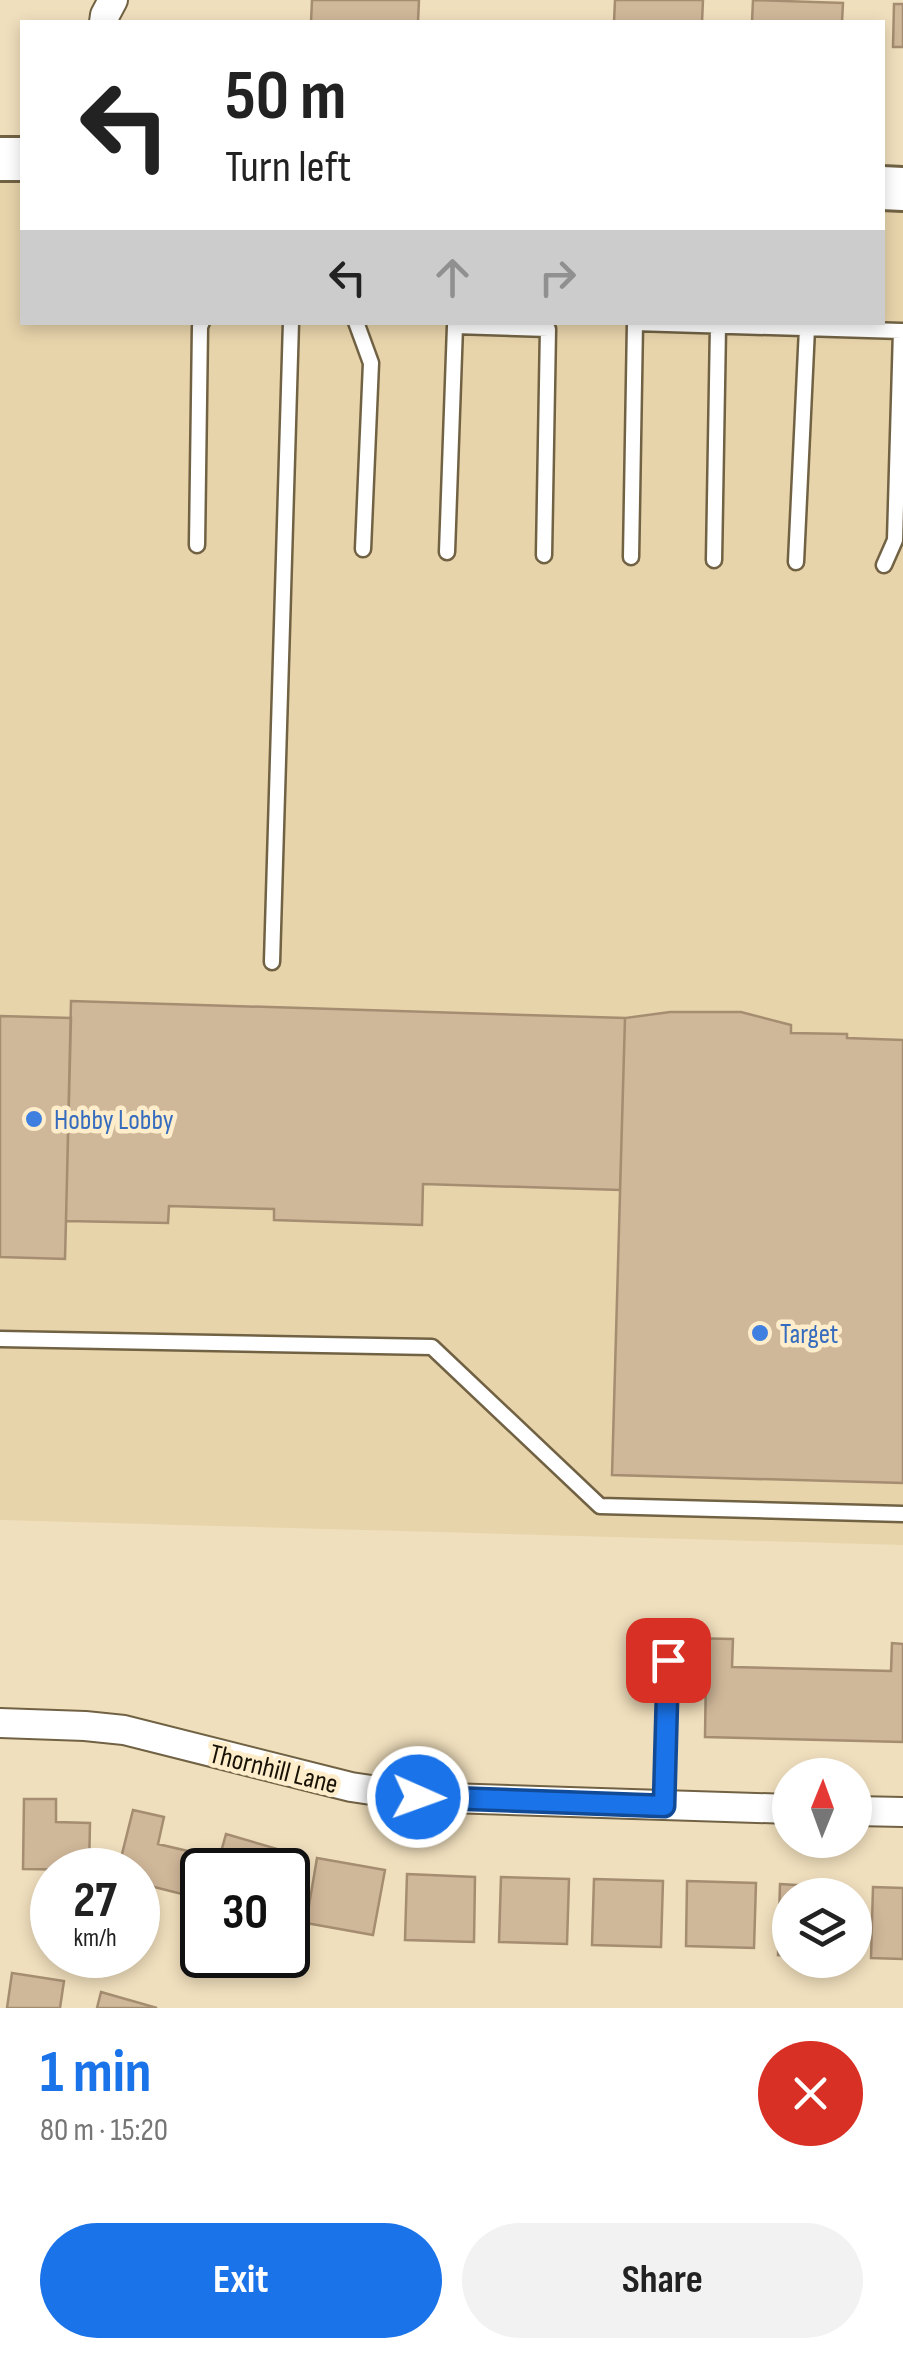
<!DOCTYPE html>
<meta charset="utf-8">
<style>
body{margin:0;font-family:"Sofia Sans Condensed",sans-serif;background:#f2f2f2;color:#222;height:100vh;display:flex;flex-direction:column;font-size:38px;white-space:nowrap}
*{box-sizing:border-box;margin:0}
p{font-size:32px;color:#767676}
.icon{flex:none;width:55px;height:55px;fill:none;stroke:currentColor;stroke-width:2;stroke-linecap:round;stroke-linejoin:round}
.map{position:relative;height:2008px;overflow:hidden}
.details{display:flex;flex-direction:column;background:#fff;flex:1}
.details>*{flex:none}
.hud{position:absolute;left:20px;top:20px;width:865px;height:305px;border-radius:0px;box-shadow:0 5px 15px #0003;background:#fff;color:#222;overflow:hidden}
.needle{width:65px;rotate:1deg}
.fabs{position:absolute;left:772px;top:1758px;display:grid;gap:20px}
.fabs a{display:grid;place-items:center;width:100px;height:100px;border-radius:50%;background:#fff;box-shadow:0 5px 15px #0003;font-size:50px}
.speed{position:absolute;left:30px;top:1848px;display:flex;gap:20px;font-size:50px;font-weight:700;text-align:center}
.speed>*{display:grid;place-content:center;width:130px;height:130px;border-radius:50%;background:#fff;box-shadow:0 5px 15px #0003;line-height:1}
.speed small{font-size:25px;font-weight:400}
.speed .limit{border:5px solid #111;border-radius:15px;background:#fff;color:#111}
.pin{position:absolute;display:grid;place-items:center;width:85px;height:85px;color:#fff;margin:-42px;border-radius:20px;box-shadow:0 5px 15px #0006}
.me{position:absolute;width:110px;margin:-55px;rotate:92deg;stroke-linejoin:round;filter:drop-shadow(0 0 8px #0008)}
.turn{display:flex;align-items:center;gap:35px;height:210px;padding:0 40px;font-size:45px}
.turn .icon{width:130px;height:130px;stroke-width:2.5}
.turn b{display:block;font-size:70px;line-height:85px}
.lanes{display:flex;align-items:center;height:95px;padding:0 40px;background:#0003;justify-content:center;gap:50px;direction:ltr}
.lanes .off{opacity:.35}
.round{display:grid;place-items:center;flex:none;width:105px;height:105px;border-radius:52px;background:#f2f2f2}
.head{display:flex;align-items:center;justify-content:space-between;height:170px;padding:0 40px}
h1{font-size:60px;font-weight:700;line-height:75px;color:#1a73e8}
.primary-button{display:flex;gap:20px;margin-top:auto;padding:20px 40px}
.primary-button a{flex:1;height:115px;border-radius:60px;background:#1a73e8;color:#fff;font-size:40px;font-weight:700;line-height:115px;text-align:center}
.primary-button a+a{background:#f2f2f2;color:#222}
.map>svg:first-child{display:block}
</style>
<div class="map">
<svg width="903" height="2008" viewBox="0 0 903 2008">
<rect width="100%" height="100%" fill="#f0dfbd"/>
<!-- built -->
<path fill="#e8d4ab" d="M0,159h22v163h860l1,-133 20,1v1355l-903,-25z"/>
<!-- building -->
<path fill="#cfb799" stroke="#a48d71" stroke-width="2.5" d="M312,0h107l-1,22h-107z
M615,0h88l-1,22h-88z
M753,0l90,3 -1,19h-90z
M894,4h9v43h-10z
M71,1001l554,17 -5,172 -197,-6 -1,41 -148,-5v-11l-105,-3 -1,17 -102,-2z
M670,1012h71l50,13v8l56,1v4l56,2v443l-291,-8 13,-457z
M0,1016l71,2 -6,241 -65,-2z
M685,1638l48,1 -1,28 159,4 1,-28 11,1v98l-198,-5 1,-68 -21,-1z
M24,1799h32v23l34,1 -1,47 -66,-1z
M133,1810l31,7 -6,27 34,8 -10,42 -44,-11v-13h-20z
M226,1834l65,19 -5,17h-70z
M317,1858l68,12 -12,65 -67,-12z
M407,1874l68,3 -1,65 -69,-2z
M501,1877l68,2 -2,65 -68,-2z
M594,1879l69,2 -2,66 -69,-2z
M687,1881l69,2 -2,65 -68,-2z
M780,1884l32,2v9h-22v61l-12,-1z
M873,1887l30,1v71l-32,-1z
M12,1973l52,8 -4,27h-53z
M101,1992l56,16h-60z"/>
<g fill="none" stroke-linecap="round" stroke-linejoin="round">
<!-- service casing -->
<g stroke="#716244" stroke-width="19">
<path id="service" d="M356,322l15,41 -8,186
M197,545l3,-218 2,-5
M447,552l8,-226 93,3 -4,226
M631,557l4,-234 266,8
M714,560l4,-234
M796,562l11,-234
M884,565l11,-25 6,-209h2
M272,962l19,-640
M0,1339l432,8 168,159 303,8
M664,1806l4,-147"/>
</g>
<!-- minor casing -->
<g stroke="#716244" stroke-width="32">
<path id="minor" d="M104,22l1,-7 8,-15
M0,1723l85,3 39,4 227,57 67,10 372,12
M855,1811l48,1"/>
</g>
<!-- primary casing -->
<g stroke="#716244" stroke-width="48">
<path id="primary" d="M0,159h22
M882,188l21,1"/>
</g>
<!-- service -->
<use href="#service" stroke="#fff" stroke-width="14"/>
<!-- minor -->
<use href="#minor" stroke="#fff" stroke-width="28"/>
<!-- primary -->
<use href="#primary" stroke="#fff" stroke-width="42"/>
</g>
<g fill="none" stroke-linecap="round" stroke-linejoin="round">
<!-- route casing -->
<g stroke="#114b97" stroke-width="25">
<path id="route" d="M418,1797l246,9 4,-146"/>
</g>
<!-- route -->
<use href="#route" stroke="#1a73e8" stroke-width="18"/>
</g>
<!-- markers -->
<g fill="#3f7fe0" stroke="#feedca" stroke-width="4">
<circle cx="34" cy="1119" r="10"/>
<circle cx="760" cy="1333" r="10"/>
</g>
<g text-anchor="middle" stroke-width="9" stroke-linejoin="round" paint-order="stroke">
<!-- shop labels -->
<g font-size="28" fill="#366cbe" stroke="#feedca" text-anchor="start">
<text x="54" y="1129">Hobby Lobby</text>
<text x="780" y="1343">Target</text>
</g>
<!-- street labels -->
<g font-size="28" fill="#161005" stroke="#feedca">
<text transform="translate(274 1768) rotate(14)" y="10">Thornhill Lane</text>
</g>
</g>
</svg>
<div class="fabs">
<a><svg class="needle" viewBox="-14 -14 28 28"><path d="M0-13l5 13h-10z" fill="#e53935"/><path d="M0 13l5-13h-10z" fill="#767676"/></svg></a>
<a><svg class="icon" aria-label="layers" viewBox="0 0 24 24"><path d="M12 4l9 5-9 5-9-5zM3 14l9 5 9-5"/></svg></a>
</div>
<div class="speed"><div>27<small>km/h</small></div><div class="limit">30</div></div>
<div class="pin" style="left:668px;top:1660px;background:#d93025"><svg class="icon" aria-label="arrive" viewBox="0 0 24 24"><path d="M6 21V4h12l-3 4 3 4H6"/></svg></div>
<svg class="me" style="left:418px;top:1797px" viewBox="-20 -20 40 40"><circle r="17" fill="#1a73e8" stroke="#fff" stroke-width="3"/><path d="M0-11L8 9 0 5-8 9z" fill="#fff"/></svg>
<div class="hud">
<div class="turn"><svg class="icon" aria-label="left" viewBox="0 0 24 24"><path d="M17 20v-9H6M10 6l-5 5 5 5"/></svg><div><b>50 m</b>Turn left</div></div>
<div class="lanes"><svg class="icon" aria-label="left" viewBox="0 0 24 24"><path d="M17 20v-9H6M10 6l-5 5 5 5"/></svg><svg class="icon off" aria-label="ahead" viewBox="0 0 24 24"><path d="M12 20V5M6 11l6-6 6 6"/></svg><svg class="icon off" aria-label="right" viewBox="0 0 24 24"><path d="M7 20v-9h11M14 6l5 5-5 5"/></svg></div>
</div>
</div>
<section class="details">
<div class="head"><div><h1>1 min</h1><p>80 m · 15:20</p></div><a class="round" style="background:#d93025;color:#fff"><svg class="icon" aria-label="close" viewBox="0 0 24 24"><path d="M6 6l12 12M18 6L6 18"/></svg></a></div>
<div class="primary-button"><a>Exit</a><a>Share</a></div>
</section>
